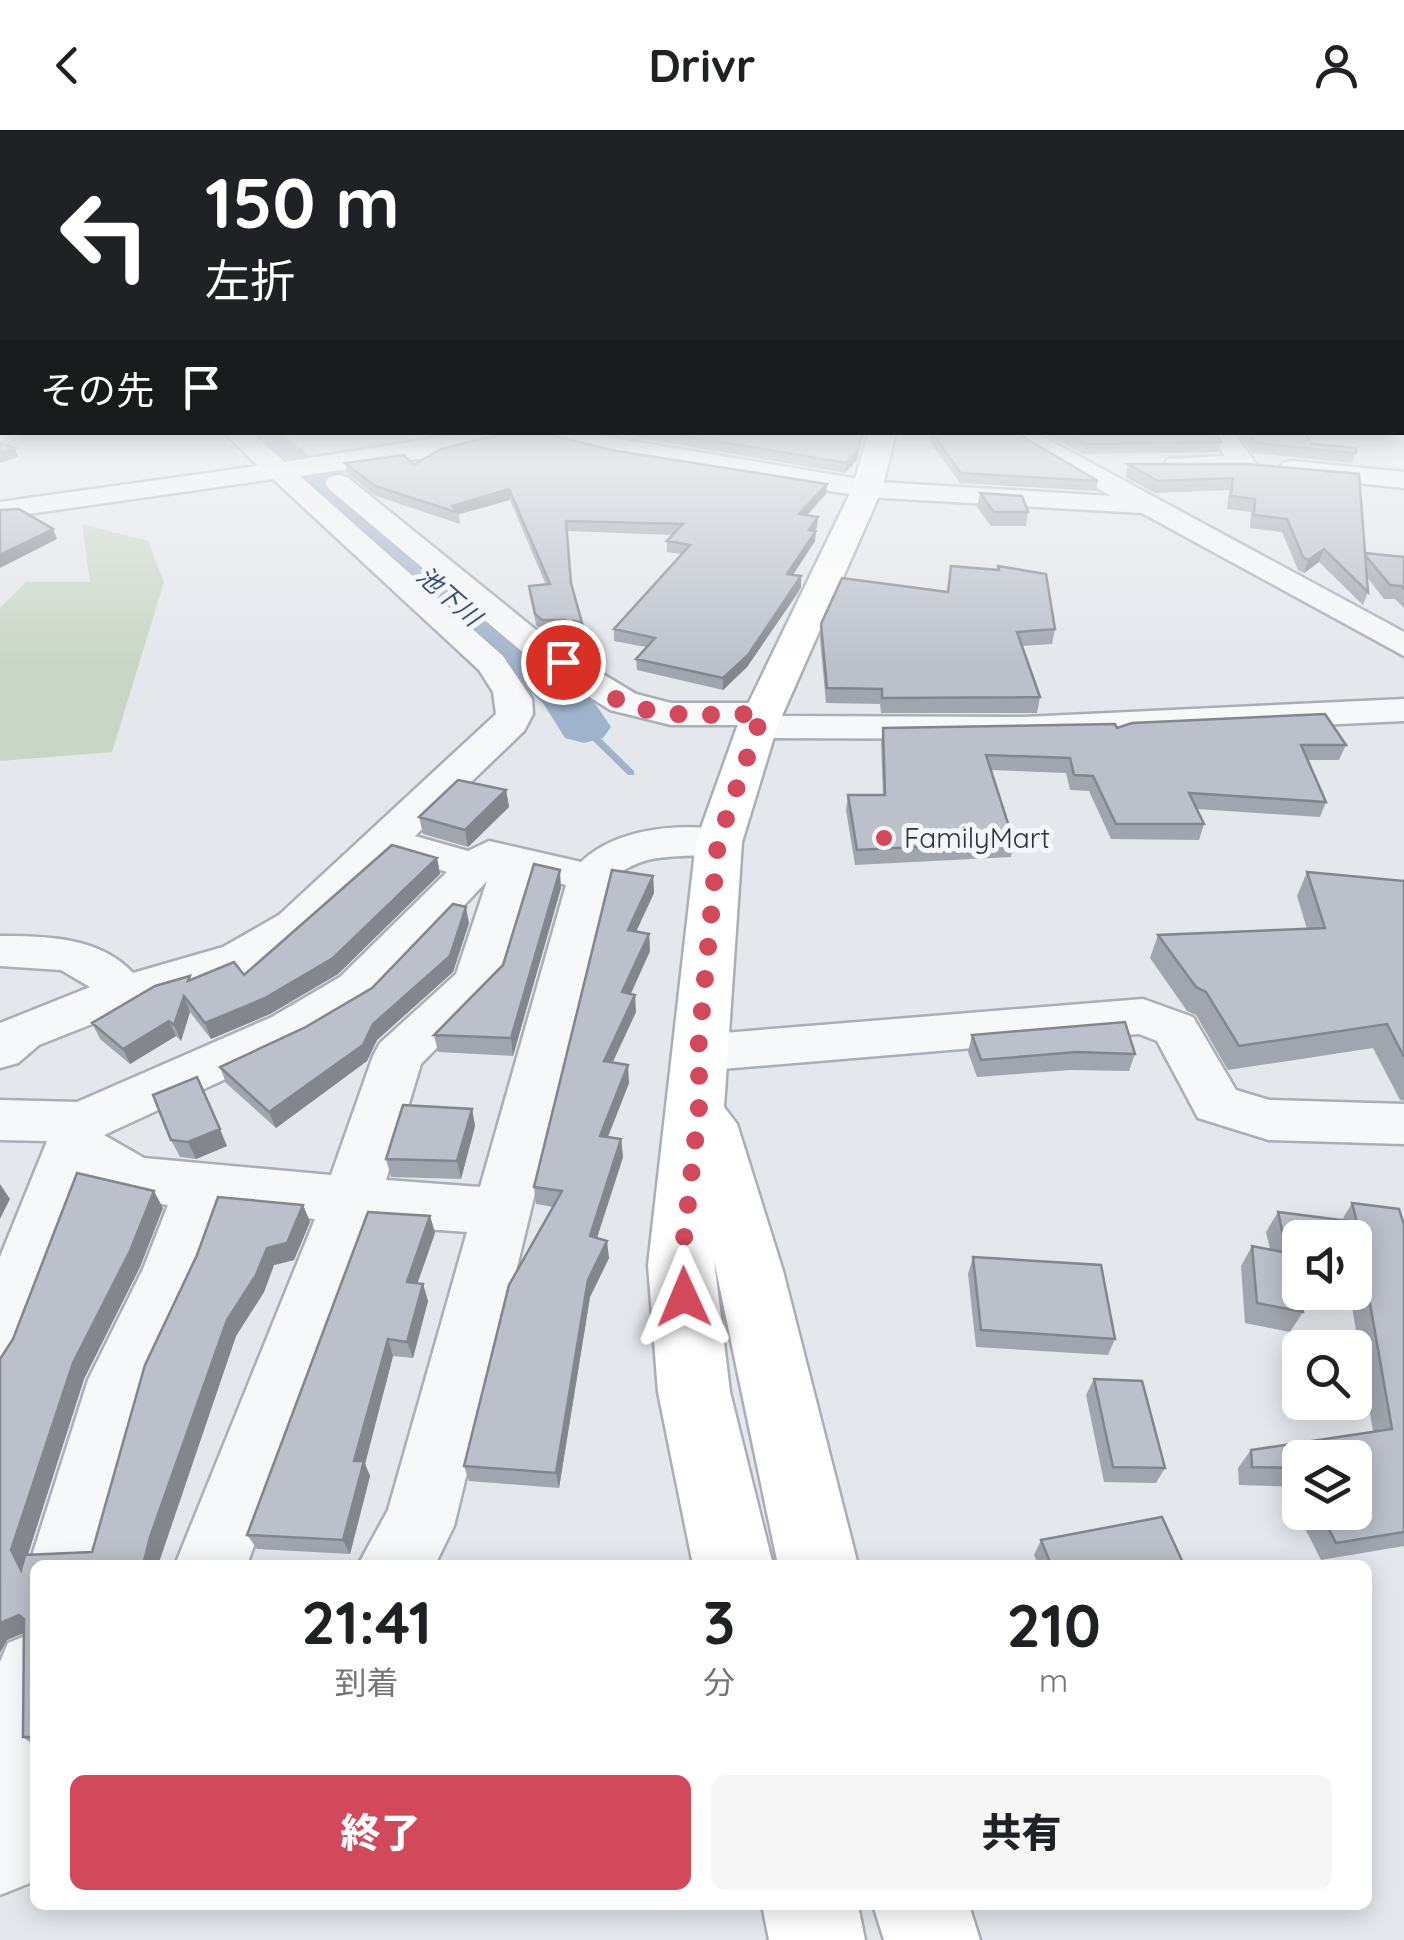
<!DOCTYPE html>
<html lang="ja">
<meta charset="utf-8">
<style>
body{margin:0;font-family:Quicksand,"Noto Sans JP",sans-serif;background:#f6f6f6;color:#202124;height:100vh;display:flex;flex-direction:column;font-size:38px;white-space:nowrap}
*{box-sizing:border-box;margin:0}
p{font-size:32px;color:#757577}
.icon{flex:none;width:55px;height:55px;fill:none;stroke:currentColor;stroke-width:2;stroke-linecap:round;stroke-linejoin:round}
.map{position:relative;flex:1;overflow:hidden}
.details{position:absolute;left:30px;top:1430px;width:1342px;height:350px;display:flex;flex-direction:column;background:#fff;border-radius:15px;box-shadow:0 5px 25px #0003}
.details>*{flex:none}
.guide{position:absolute;left:0px;top:0px;width:1405px;height:305px;box-shadow:0 5px 25px #0003;background:#202124;color:#fff;overflow:hidden}
.tools{position:absolute;left:1282px;top:1090px;display:grid;gap:20px}
.tools a{display:grid;place-items:center;width:90px;height:90px;border-radius:15px;background:#fff;box-shadow:0 5px 25px #0003;font-size:50px}
.pin{position:absolute;display:grid;place-items:center;width:85px;height:85px;color:#fff;margin:-42px;border:5px solid #fff;border-radius:50%;box-shadow:0 2px 10px #0007}
.me{position:absolute;width:110px;margin:-55px;rotate:359deg;stroke-linejoin:round;filter:drop-shadow(0 0 8px #0008)}
.turn{display:flex;align-items:center;gap:35px;height:210px;padding:0 40px;font-size:45px}
.turn .icon{width:130px;height:130px;stroke-width:2.5}
.turn b{display:block;font-size:70px;line-height:85px}
.then{display:flex;align-items:center;height:95px;padding:0 40px;background:#0003;gap:20px;font-size:38px}
.eta{display:flex;justify-content:space-evenly;align-items:center;height:170px;text-align:center}
.eta b{font-size:60px;font-weight:800;line-height:70px}
.action{display:flex;gap:20px;margin-top:auto;padding:20px 40px}
.action a{flex:1;height:115px;border-radius:15px;background:#d1495b;color:#fff;font-size:40px;font-weight:800;line-height:115px;text-align:center}
.action a+a{background:#f6f6f6;color:#202124}
header{display:flex;justify-content:space-between;align-items:center;height:130px;padding:0 40px;background:#fff;font-size:45px;font-weight:800}
.map>svg:first-child{display:block}
</style>
<header><svg class="icon" aria-label="back" viewBox="0 0 24 24"><path d="M15 5l-7 7 7 7"/></svg>Drivr<svg class="icon" aria-label="person" viewBox="0 0 24 24"><circle cx="12" cy="8" r="4"/><path d="M4 21q1-7 8-7t8 7"/></svg></header>
<div class="map">
<svg width="1404" height="1810" viewBox="0 0 1404 1810">
<rect width="100%" height="100%" fill="#e4e7ec"/>
<!-- green -->
<path fill="#c9d6c5" d="M82,394l66,17 16,41 -52,170 -112,9v-153l26,-26h64z"/>
<g fill="none" stroke-linecap="round" stroke-linejoin="round">
<!-- stream -->
<path fill="#9fb4cc" fill-rule="evenodd" d="M584,594l3,1 47,46v4h-6l-47,-46 -2,-2z"/>
<!-- river -->
<path fill="#9fb4cc" fill-rule="evenodd" d="M241,302h40l300,251 30,44 -8,11 -19,5 -19,-5 -22,-35z"/>
<!-- minor casing -->
<g stroke="#a9aeb7" stroke-width="5">
<path id="minor" d="M224,302h27l34,30 188,-30h46l-3,5 -76,19 -140,20 203,180 29,43 1,15 -9,17 -109,105 53,15 21,-10 92,21c36,-35 106,-41 153,-29l6,9 -6,9c-44,11 -87,-6 -123,30l-157,645 -19,39h-77l30,-55 79,-278 -96,-7 -124,340h-72l140,-346 -92,-9 -21,61 -50,109 -51,185h-66v15l-6,-15 59,-185 55,-111 25,-64 -58,-10 -21,-19 -67,178 -22,8v-105l47,-116 -47,-1v-40l77,2 195,-85 68,-40 107,-105 -53,-16 -83,79 -54,34 -117,36 -101,40 -21,18 -18,5v-45l90,-36 -29,-17 -61,-4v-30c46,0 100,1 133,37l90,-26 56,-32 217,-201 -3,-22 -14,-22 -206,-191 -273,39v-16l258,-36zM534,747l32,8 -86,302 -94,-7 35,-116 81,-83zM487,751l-31,93 -76,69 -7,13 -42,119 -187,-17 -40,-23 204,-94 66,-40z
M531,302h47l299,50 234,14 -108,-64h31l370,200v24l-262,-143 -275,-16 -255,-41 -78,-19z
M1208,302h25l23,32 -4,6 -84,1 -4,-6 4,-6 57,-3z
M1292,331l112,11v16l-121,-13 -4,-6 4,-6z
M338,345l9,2 209,169 80,48 35,9h91l13,3 4,10 245,1 380,-18v22l-380,18 -267,-1 -13,-3 -4,-10h-69l-61,-15 -78,-50 -203,-171 -4,-6 4,-6z
M1143,869l50,18 43,73 33,10 135,4v40l-135,-4 -71,-22 -41,-77 -18,-7 -441,37 -18,-5 -7,-13 7,-13 18,-5z
M35,1502v238l-5,13 -30,12v-233l8,-19z"/>
</g>
<!-- secondary casing -->
<g stroke="#a9aeb7" stroke-width="5">
<path id="secondary" d="M869,302h27l-14,57 -105,238 -35,115 -18,265 13,17 46,147 75,294h-80l-64,-305 16,132 43,173h-80l-35,-173 -10,-127 48,-423 41,-115 115,-238z
M762,1775h96l7,35h-96z
M873,1775h96l11,35h-96z"/>
</g>
<!-- minor -->
<use href="#minor" fill="#f7f8fa" fill-rule="evenodd"/>
<!-- secondary -->
<use href="#secondary" fill="#fff" fill-rule="evenodd"/>
</g>
<!-- wall -->
<path fill="#a1a5ae" fill-rule="evenodd" d="M604,302h259l-6,28 -12,13z
M930,302h85l83,49 -2,10 -136,-8 -31,-42z
M1043,302h172l6,10 -3,10 -135,2z
M1236,302h68l8,12 44,9 -4,10 -99,-10z
M611,320l216,34 -1,10 -19,21 10,12 -2,4v10l-22,34 8,12 -4,7 -50,73 -24,23 -86,-20 -1,-11 10,-12 -32,-6v-12l67,-75 -14,-2v-11l6,-6 -106,-4 4,52 11,40 1,11 -8,-1 1,5 -6,2 -4,-9h-23l-7,-6 -7,-39 17,-1 -36,-85 -51,14 1,10 -84,-28 -29,-23 -2,-10 69,2z
M1128,334h119l118,89 39,4v51l-9,-9h-11l-17,-22 1,15 -5,13 -44,-43 -15,11 -6,-3 -16,-38 -32,-4 1,-16 -24,-3 2,-19 -74,3 -30,-16z
M980,363l48,19 -2,14h-35l-14,-19z
M998,436l57,63 -3,15 -30,2 18,51 -3,16h-156l-1,-9 -54,-1 -6,-64 1,-15 127,-32 50,-22z
M883,598h234l229,17 -7,15h-31l18,42 -6,15 -123,-8 7,15 -5,16 -88,-1 -22,-48 -19,-1 -4,-17 -75,-3 23,72 -3,15 -156,8 -9,-55 2,-15h35l-2,-53z
M506,660l3,17 -41,40 -45,-13 -4,-17z
M437,728l3,16 -102,100 -68,40 -59,25 -21,-27 -9,29 -5,-5 -46,28 -30,-25 -8,-16 100,-44 52,-4z
M1307,742l97,9v220l-4,-1 -27,-52 -145,22 -32,-55 -9,-4 -37,-53 8,-23 149,-6 -10,-33z
M653,746l1,17 -18,38 13,3 1,17 -19,43 5,18 -23,50 16,21 -21,54 13,2 2,18 -26,81 12,20 -19,39 -31,191 -90,-7 -5,-15 89,-259 -17,-3 -2,-17z
M561,758l-48,168 -75,-4 -4,-17 69,-70z
M469,793l-16,49 -76,68 -10,21 -91,67 -50,-45 -6,-16 84,-39 68,-40z
M972,905l163,19 -6,17 -58,-1 -94,7 -9,-25z
M472,979l3,17 -14,53 -70,-2 -5,-18z
M171,1010l56,6 -31,13 -16,-2z
M1352,1073l52,22v321l-83,14 -29,-57 8,-10v19h55v-54h-55v29l-61,-2 -1,-17 13,-18 122,-19 -22,-130 -50,-7 2,18 -13,20 -45,-9 -4,-57 11,-20 18,3 -4,-17 12,-20 64,8zM1300,1108h55v54h-55z
M303,1075l7,17 -16,38 -20,5 -10,27 -28,44 -78,229h-123v181l-12,-9 1,-105 -17,8 -7,13v-294l163,-151 -23,59 -56,112 -56,175 64,-2z
M430,1086l5,17 -18,51h6l5,17 -15,57 -20,-2 -28,108 5,12 -20,78 -93,-5 -10,-14z
M973,1127l142,82 -7,16 -132,-8 -8,-73z
M1094,1249l71,89 -9,15 -52,-1 -18,-87z
M1041,1410l143,25h-146l-4,-10z"/>
<!-- shaded-wall -->
<path fill="#83868d" d="M863,302l-6,28 -12,13 1,-10z
M15,318l3,9 -18,6v-10z
M827,354l-1,10 -28,31 1,-11z
M509,359l1,11 -51,14 -7,-8z
M818,387l-1,10 -9,14 1,-11z
M53,399l4,10 -57,29v-13z
M816,401l-1,10 -29,44 1,-11z
M1324,419l-5,13 -15,11 4,-13z
M801,446v11l-4,7 -50,73 -24,23v-12z
M575,497l1,11 -6,2 -1,-12z
M506,660l3,17 -41,40 -3,-17z
M437,728l3,16 -102,100 -68,40 -59,25 -6,-16z
M560,740l1,18 -48,168 -2,-18z
M653,746l1,17 -25,54 -1,-17z
M466,777l3,16 -16,49 -76,68 -10,21 -91,67 -7,-16 104,-88z
M649,804l1,17 -27,59 -1,-18z
M635,865l1,17 -31,66 -1,-17z
M184,866l6,16 -9,29 -7,-16z
M169,891l7,15 -46,28 -7,-15z
M628,935l1,18 -28,71 -1,-18z
M472,979l3,17 -14,53 -4,-18z
M220,999l7,17 -31,13 -8,-17z
M621,1009l2,18 -31,96 -2,-17z
M0,1054l10,15 -10,20z
M154,1061l9,17 -23,59 -56,112 -59,185 -4,6 -10,-20 62,-187z
M303,1075l7,17 -16,38 -20,5 -10,27 -28,44 -78,229h-15l7,-28 77,-217 40,-72z
M430,1086l5,17 -23,66 -5,-17z
M607,1111l2,17 -19,39 -31,191 -3,-15 32,-193z
M423,1154l5,17 -15,57 -6,-16z
M388,1209l5,17 -28,108 5,12 -20,78 -7,-14 11,-79z
M19,1485l15,14 -27,11 -7,13v-30z"/>
<!-- building -->
<path fill="#bbc0ca" stroke="#83868d" stroke-width="2.5" d="M510,302h29l72,18 216,34 -28,30 19,3 -9,13 7,1 -29,43 14,2 -53,79 -25,23 -87,-19 19,-21 -41,-9 76,-84 -23,-4 16,-17 -117,-3 5,62 11,40 -8,-2 1,6 -6,1 -4,-8h-23l-7,-6 -6,-28 21,-2 -41,-95 -57,17 7,7 -84,-27 -30,-23 59,-8 10,10 27,-16z
M662,302h201l-5,18 -12,13z
M931,302h84l83,49 -137,-8z
M1063,302h152l6,10 -136,2z
M1247,302h57l8,12 44,4v5l-100,-10z
M0,313l15,5 -15,5z
M1128,334h119l112,10 6,79 39,4v32l-3,-3 -11,-1 -25,-30 3,37 -44,-43 -16,11 -5,-3 -16,-38 -33,-4 1,-16 -24,-3 2,-18 -75,3z
M980,363l42,3 6,16h-34z
M19,379l34,20 -53,26v-45z
M951,436l48,4 -1,-4 48,8 9,55 -38,3 23,65 -158,1v-9l-55,-1 -6,-64 21,-46 106,14z
M1325,584l21,31h-45l25,57 -137,-9 15,31h-88l-23,-48 -19,-1 -4,-17 -84,-3 28,87 -157,8 -9,-55h37l-2,-67 232,-4 2,4 15,-5z
M458,650l48,10 -41,40 -46,-13z
M392,715l45,13 -104,100 -68,40 -60,25 -21,-27 -10,29 -5,-4 -46,28 -31,-26 63,-37 35,-10 -2,5 46,-19 10,13z
M534,734l26,6 -49,168 -77,-3 69,-70z
M612,740l41,6 -25,54 21,4 -27,58 13,3 -31,66 24,4 -28,71 21,3 -31,97 17,5 -19,39 -32,193 -92,-7 45,-181 53,-94 -28,-4z
M1307,742l97,9v176l-17,-33 -148,22 -33,-54 -10,-5 -38,-52 167,-7z
M453,774l13,3 -16,49 -77,68 -10,21 -94,67 -49,-45 84,-39 68,-40z
M1125,892l10,32 -58,-2 -96,8 -9,-25z
M197,947l23,52 -32,13 -17,-2 -18,-45z
M403,975l69,4 -15,52 -71,-2z
M77,1043l77,18 -24,60 -57,112 -62,187 10,20 4,-15 67,-3 53,-187 52,-110 21,-58 85,8 -16,38 -20,5 -11,27 -29,45 -77,217 -7,28h-108v172h-12l1,-118 -5,-4 -19,8v-264l13,-20z
M1352,1073l47,6 5,16v307l-68,11 -16,-31h35v-54h-55v10l-48,-1 -1,-17 141,-21 -26,-148 -11,-2v-41h-55v34h-2l5,40 -46,-9 -5,-57 35,7 -9,-41 79,10z
M368,1082l62,4 -23,66 16,2 -16,58 -19,-3 -34,122h10l-21,79 -96,-5z
M973,1127l128,8 14,74 -134,-9z
M1094,1249l48,2 23,87 -52,-1z
M1162,1387l22,48h-133l-10,-25z"/>
<!-- sky -->
<linearGradient id="sky" x2="0" y2="1"><stop stop-color="#8bb4dd"/><stop offset="0.53" stop-color="#f3f4f6"/><stop offset="1" stop-color="#f3f4f6" stop-opacity="0"/></linearGradient>
<rect width="1404" height="539" fill="url(#sky)"/>
<g fill="none" stroke-linecap="round" stroke-linejoin="round">
<!-- route -->
<path stroke="#d1495b" stroke-width="18" stroke-dasharray="0 32.4" d="M563,532c24,10 42,35 66,43 41,14 90,9 133,9l-44,128 -20,210 2,46 -19,167 3,32"/>
</g>
<!-- markers -->
<circle fill="#d1495b" stroke="#f4f6f9" stroke-width="4" cx="884" cy="708" r="10"/>
<g text-anchor="middle" stroke-width="10" stroke-linejoin="round" paint-order="stroke">
<!-- far-water labels -->
<g font-size="25" font-style="italic" fill="#34527a" stroke="#f4f6f9">
<text transform="translate(449 466) rotate(41)" y="9">池下川</text>
</g>
<!-- poi labels -->
<g font-size="28" fill="#2b3445" stroke="#f4f6f9" text-anchor="start">
<text x="904" y="718">FamilyMart</text>
</g>
</g>
</svg>
<div class="tools">
<a><svg class="icon" aria-label="sound" viewBox="0 0 24 24"><path d="M4 9h4l5-4v14l-5-4H4zM17 9q2 3 0 6"/></svg></a>
<a><svg class="icon" aria-label="search" viewBox="0 0 24 24"><circle cx="10" cy="10" r="6"/><path d="M15 15l6 6"/></svg></a>
<a><svg class="icon" aria-label="layers" viewBox="0 0 24 24"><path d="M12 4l9 5-9 5-9-5zM3 14l9 5 9-5"/></svg></a>
</div>
<div class="pin" style="left:563px;top:532px;background:#d93025"><svg class="icon" aria-label="arrive" viewBox="0 0 24 24"><path d="M6 21V4h12l-3 4 3 4H6"/></svg></div>
<svg class="me" style="left:684px;top:1167px" viewBox="-20 -20 40 40"><path d="M0-17L14 15 0 8-14 15z" fill="#d1495b" stroke="#fff" stroke-width="4"/></svg>
<div class="guide">
<div class="turn"><svg class="icon" aria-label="left" viewBox="0 0 24 24"><path d="M17 20v-9H6M10 6l-5 5 5 5"/></svg><div><b>150 m</b>左折</div></div>
<div class="then">その先<svg class="icon" aria-label="arrive" viewBox="0 0 24 24"><path d="M6 21V4h12l-3 4 3 4H6"/></svg></div>
</div>
<section class="details">
<div class="eta">
<div><b>21:41</b><p>到着</p></div>
<div><b>3</b><p>分</p></div>
<div><b>210</b><p>m</p></div>
</div>
<div class="action"><a>終了</a><a>共有</a></div>
</section>
</div>
